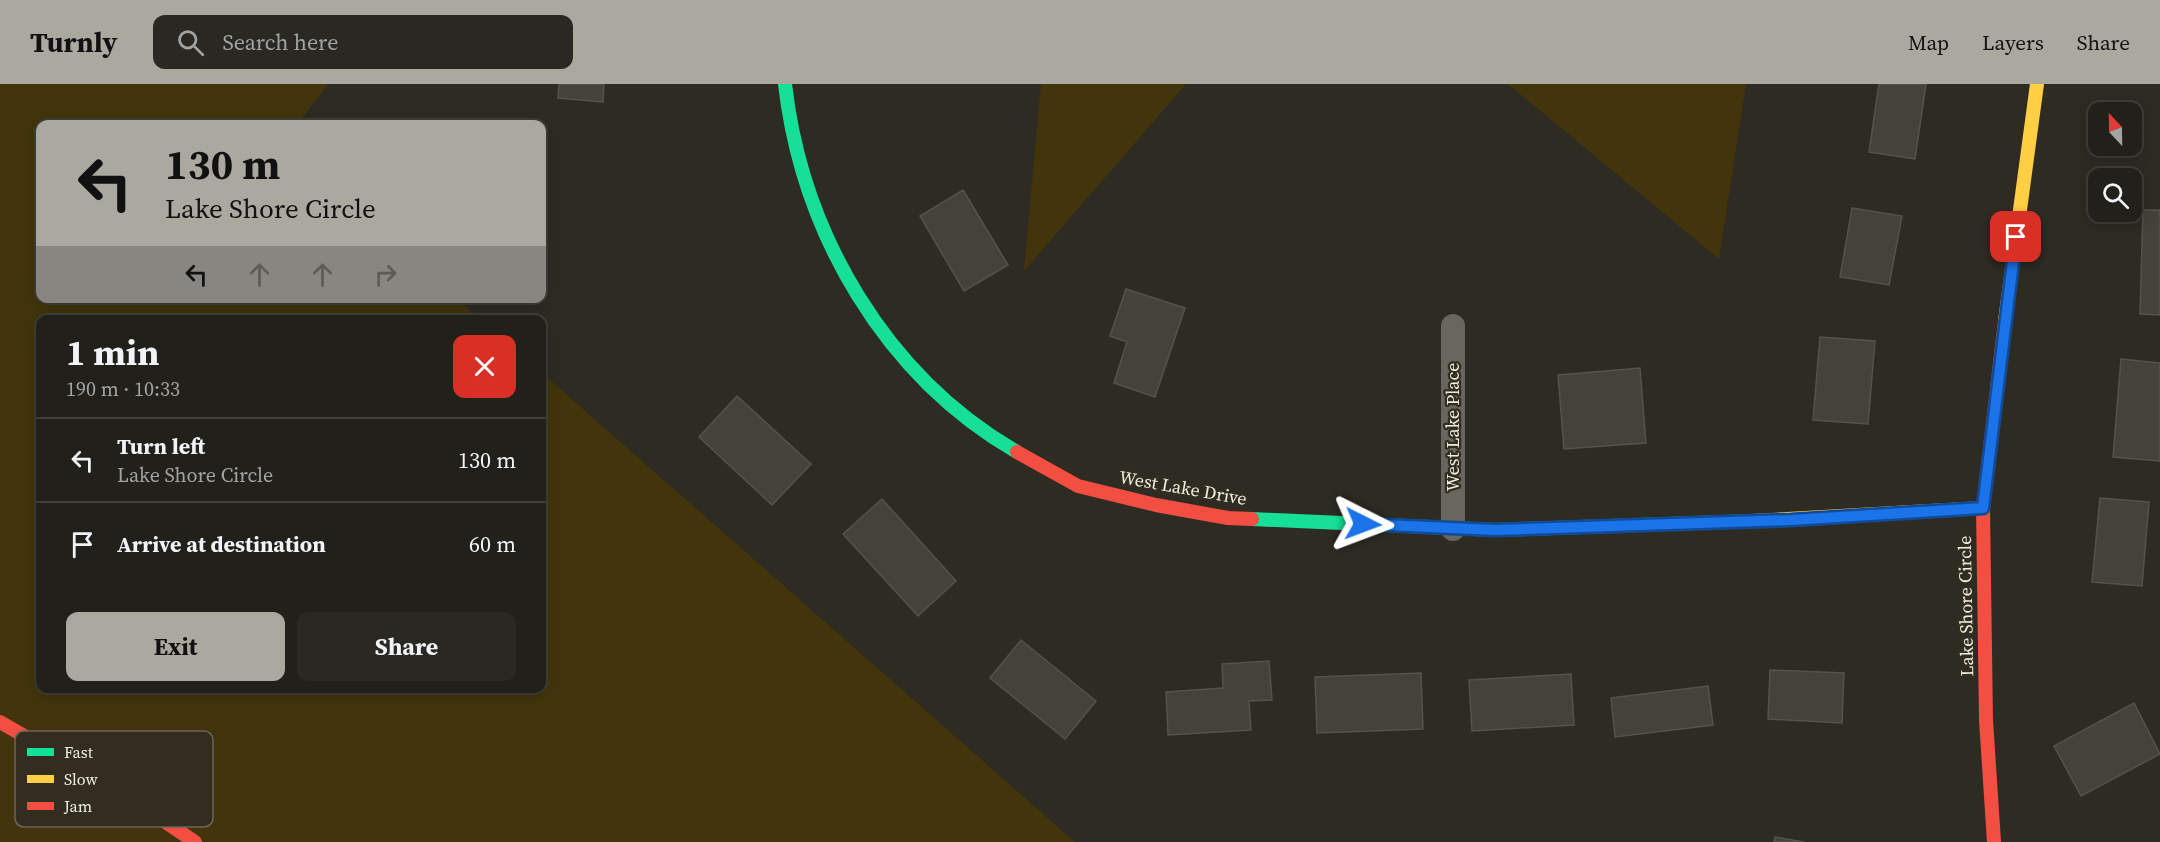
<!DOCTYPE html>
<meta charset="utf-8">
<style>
body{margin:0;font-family:"Source Serif 4",serif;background:#2a2823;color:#f1f3f6;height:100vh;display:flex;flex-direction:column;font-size:22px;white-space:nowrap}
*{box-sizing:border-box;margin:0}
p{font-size:20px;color:#a2a3a2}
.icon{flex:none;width:33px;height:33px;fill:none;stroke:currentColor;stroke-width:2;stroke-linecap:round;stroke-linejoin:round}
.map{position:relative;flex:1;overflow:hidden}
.drawer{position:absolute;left:36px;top:231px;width:510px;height:378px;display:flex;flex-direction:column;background:#22201a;border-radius:12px;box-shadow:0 3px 15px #0003,0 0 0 2px #3f3e39}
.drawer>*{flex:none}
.guide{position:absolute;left:36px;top:36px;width:510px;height:183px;border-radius:12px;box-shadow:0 3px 15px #0003,0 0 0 2px #3f3e39;background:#aba8a0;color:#111;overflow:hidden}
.needle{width:39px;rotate:338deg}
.buttons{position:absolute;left:2088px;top:18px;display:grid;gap:12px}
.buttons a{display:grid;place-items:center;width:54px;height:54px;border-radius:12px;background:#22201a;box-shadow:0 3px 15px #0003,0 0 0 2px #3f3e39;font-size:30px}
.pin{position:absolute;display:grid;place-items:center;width:51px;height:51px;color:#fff;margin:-26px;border-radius:12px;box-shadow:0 3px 9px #0006}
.me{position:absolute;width:66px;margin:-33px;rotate:93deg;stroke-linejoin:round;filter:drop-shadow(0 0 4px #0008)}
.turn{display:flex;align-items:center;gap:21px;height:126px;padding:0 30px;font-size:27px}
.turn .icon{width:78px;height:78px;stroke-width:2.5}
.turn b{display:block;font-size:42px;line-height:51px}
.lanes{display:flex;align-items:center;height:57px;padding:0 30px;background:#0003;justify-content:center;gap:30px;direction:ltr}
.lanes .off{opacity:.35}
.round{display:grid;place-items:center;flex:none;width:63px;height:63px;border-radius:12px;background:#2a2823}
.headline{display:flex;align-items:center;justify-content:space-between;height:102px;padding:0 30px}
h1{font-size:36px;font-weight:700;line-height:45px}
.action{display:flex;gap:12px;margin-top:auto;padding:12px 30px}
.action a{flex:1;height:69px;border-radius:12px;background:#aba8a0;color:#111;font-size:24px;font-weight:700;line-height:69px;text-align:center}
.action a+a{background:#2a2823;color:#f1f3f6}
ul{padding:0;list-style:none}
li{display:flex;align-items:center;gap:18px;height:84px;padding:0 30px;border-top:2px solid #3f3e39}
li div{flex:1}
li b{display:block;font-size:22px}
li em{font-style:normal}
header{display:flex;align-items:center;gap:36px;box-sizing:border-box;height:84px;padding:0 30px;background:#aba8a0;color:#111}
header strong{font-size:28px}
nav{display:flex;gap:33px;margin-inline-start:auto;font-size:21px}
.search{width:420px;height:54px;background:#2a2823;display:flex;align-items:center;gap:15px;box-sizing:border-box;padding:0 21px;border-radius:12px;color:#a2a3a2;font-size:22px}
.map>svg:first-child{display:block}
</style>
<header>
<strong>Turnly</strong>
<div class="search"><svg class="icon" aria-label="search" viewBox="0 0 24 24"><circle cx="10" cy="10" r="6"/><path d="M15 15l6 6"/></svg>Search here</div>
<nav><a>Map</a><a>Layers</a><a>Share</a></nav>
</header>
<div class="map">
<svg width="2160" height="758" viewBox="0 0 2160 758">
<rect width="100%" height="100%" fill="#2e2b23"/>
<!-- green -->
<path fill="#42350c" d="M0,0h329l-32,40h-257v174h416l24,21 -440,1v368h502v-315l533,469h-1075z
M1041,0h145l-162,187z
M1508,0h238l-27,175z"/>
<!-- building -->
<path fill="#44423b" stroke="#55524c" stroke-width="1.5" d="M559,0h45l-1,18 -45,-4z
M1879,0h47l-11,75 -46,-7z
M963,106l45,75 -44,26 -44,-75z
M1852,124l50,8 -13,69 -49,-8z
M2143,126h17v105l-20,-1z
M1126,205l59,19 -30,89 -41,-14 13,-41 -17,-6z
M1820,253l55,4 -7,83 -55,-4z
M2121,275l39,4v98l-47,-4z
M1640,284l6,75 -82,6 -6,-74z
M737,312l74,68 -39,41 -73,-68z
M2100,414l49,4 -7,84 -50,-4z
M882,415l74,82 -38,35 -75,-82z
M1021,556l75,61 -31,38 -75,-61z
M1269,577l3,39 -23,1 2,29 -83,5 -2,-43 57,-4 -1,-24z
M1770,586l74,3 -2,50 -74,-4z
M1421,589l2,56 -106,4 -2,-56z
M1571,590l3,51 -102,6 -3,-51z
M1708,602l5,39 -98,12 -4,-39z
M2134,619l26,51 -79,42 -27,-50z
M1775,753l29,5h-30z"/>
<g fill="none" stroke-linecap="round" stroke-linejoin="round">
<!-- street -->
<path stroke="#68665f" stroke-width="24" d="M1453,242v203"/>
<!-- fast -->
<path stroke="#16e098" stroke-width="14" d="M785,0c17,149 100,292 232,368
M1252,435l243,11 257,-9"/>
<!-- slow -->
<path stroke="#ffcf43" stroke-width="14" d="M2005,237l32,-237
M1752,437l231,-13"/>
<!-- jam -->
<path stroke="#f24e42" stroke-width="14" d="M1017,368l61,34 78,19 72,13 24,1
M0,638l118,68 77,52
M1994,758l-8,-122 -3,-212 22,-187"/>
</g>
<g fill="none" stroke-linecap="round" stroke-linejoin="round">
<!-- route casing -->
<g stroke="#114b97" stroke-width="15">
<path id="route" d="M1363,440l132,6 296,-10 192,-12 33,-271"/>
</g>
<!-- route -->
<use href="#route" stroke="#1a73e8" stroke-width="10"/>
</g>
<g text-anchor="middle" stroke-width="4.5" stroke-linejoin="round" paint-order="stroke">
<!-- street labels -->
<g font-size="18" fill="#efece3" stroke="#322d1f">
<text transform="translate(1453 343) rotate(-90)" y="6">West Lake Place</text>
<text transform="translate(1183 404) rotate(10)" y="6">West Lake Drive</text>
<text transform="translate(1966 522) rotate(-91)" y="6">Lake Shore Circle</text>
</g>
</g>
<!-- legend -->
<rect x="15" y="647" width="198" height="96" rx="9" fill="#322d1f" stroke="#6b665a" stroke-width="1.5"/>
<rect x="27" y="664" width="27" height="8" fill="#16e098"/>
<rect x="27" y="691" width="27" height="8" fill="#ffcf43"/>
<rect x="27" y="718" width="27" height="8" fill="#f24e42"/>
<g font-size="16" fill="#efece3">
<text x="64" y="674">Fast</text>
<text x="64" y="701">Slow</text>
<text x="64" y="728">Jam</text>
</g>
</svg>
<div class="buttons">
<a><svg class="needle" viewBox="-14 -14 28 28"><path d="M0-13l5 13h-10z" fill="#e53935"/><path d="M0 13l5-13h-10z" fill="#a2a3a2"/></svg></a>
<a><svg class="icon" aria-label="search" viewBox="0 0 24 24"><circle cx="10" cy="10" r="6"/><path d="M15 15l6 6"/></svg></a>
</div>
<div class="pin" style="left:2016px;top:153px;background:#d93025"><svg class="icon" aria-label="arrive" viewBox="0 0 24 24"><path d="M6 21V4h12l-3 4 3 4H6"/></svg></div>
<svg class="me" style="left:1363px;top:440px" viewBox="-20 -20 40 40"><path d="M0-17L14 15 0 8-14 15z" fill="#1a73e8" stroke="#fff" stroke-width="4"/></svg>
<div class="guide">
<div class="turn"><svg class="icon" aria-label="left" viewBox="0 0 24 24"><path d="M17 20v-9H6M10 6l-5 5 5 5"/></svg><div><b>130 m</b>Lake Shore Circle</div></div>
<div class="lanes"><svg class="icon" aria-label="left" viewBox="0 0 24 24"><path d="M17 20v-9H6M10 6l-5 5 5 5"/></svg><svg class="icon off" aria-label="ahead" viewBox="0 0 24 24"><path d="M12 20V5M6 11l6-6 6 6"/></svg><svg class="icon off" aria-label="ahead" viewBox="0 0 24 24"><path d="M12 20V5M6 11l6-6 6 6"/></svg><svg class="icon off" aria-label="right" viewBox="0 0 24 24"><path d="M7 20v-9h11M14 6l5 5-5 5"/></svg></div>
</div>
<section class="drawer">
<div class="headline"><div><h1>1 min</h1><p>190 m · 10:33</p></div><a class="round" style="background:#d93025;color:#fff"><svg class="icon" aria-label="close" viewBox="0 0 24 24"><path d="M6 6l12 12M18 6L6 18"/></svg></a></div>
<ul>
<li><svg class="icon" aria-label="left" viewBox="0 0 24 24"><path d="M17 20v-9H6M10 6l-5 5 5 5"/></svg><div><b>Turn left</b><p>Lake Shore Circle</p></div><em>130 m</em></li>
<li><svg class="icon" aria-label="arrive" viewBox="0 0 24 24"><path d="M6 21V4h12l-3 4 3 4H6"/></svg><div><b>Arrive at destination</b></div><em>60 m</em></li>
</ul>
<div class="action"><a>Exit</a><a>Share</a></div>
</section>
</div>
